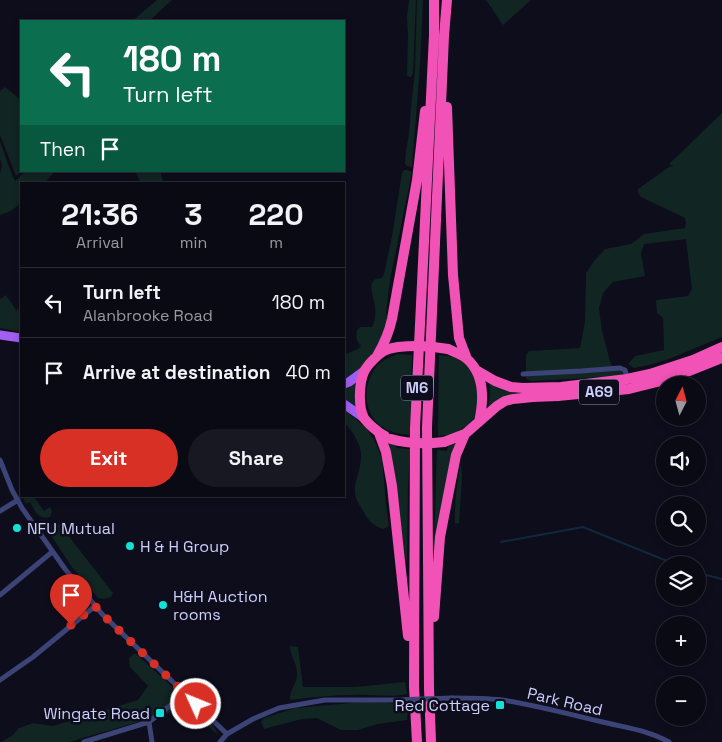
<!DOCTYPE html>
<meta charset="utf-8">
<style>
body{margin:0;font-family:"Space Grotesk",sans-serif;background:#181822;color:#f1f3f6;height:100vh;display:flex;flex-direction:column;font-size:19px;white-space:nowrap}
*{box-sizing:border-box;margin:0}
p{font-size:16px;color:#999aa0}
.icon{flex:none;width:28px;height:28px;fill:none;stroke:currentColor;stroke-width:2;stroke-linecap:round;stroke-linejoin:round}
.map{position:relative;flex:1;overflow:hidden}
.details{position:absolute;left:20px;top:182px;width:325px;height:315px;display:flex;flex-direction:column;background:#0a0a15;border-radius:0px;box-shadow:0 2px 8px #0003,0 0 0 1px #2a2b34}
.details>*{flex:none}
.top-card{position:absolute;left:20px;top:20px;width:325px;height:152px;border-radius:0px;box-shadow:0 2px 8px #0003,0 0 0 1px #2a2b34;background:#0b6e4f;color:#fff;overflow:hidden}
.needle{width:32px;rotate:6deg}
.fabs{position:absolute;left:656px;top:376px;display:grid;gap:10px}
.fabs a{display:grid;place-items:center;width:50px;height:50px;border-radius:50%;background:#0a0a15;box-shadow:0 2px 8px #0003,0 0 0 1px #2a2b34;font-size:25px}
.pin{position:absolute;display:grid;place-items:center;width:42px;height:42px;color:#fff;margin:-51px -21px;border-radius:50% 50% 50% 0;rotate:-45deg;box-shadow:0 0 5px #0007}
.pin .icon{rotate:45deg}
.me{position:absolute;width:55px;margin:-28px;rotate:314deg;stroke-linejoin:round;filter:drop-shadow(0 0 4px #0008)}
.turn{display:flex;align-items:center;gap:18px;height:105px;padding:0 20px;font-size:22px}
.turn .icon{width:65px;height:65px;stroke-width:2.5}
.turn b{display:block;font-size:35px;line-height:42px}
.then{display:flex;align-items:center;height:48px;padding:0 20px;background:#0003;gap:10px;font-size:19px}
.eta{display:flex;justify-content:space-evenly;align-items:center;height:85px;text-align:center}
.eta b{font-size:30px;font-weight:700;line-height:35px}
.cta{display:flex;gap:10px;margin-top:auto;padding:10px 20px}
.cta a{flex:1;height:58px;border-radius:30px;background:#d93025;color:#fff;font-size:20px;font-weight:700;line-height:58px;text-align:center}
.cta a+a{background:#181822;color:#f1f3f6}
ul{padding:0;list-style:none}
li{display:flex;align-items:center;gap:15px;height:70px;padding:0 20px;border-top:1px solid #2a2b34}
li div{flex:1}
li b{display:block;font-size:19px}
li em{font-style:normal}
.map>svg:first-child{display:block}
</style>
<div class="map">
<svg width="722" height="742" viewBox="0 0 722 742">
<rect width="100%" height="100%" fill="#0d0d1c"/>
<!-- green -->
<path fill="#112522" d="M157,0h15l-23,21h-17z
M409,0h7l-3,73 -2,4 -4,-1 1,-42 -1,-17z
M417,0h6l-3,66 -8,101 -5,-1 -2,-2 1,-12 3,-19 2,-26 4,-37z
M486,0h45l-28,25z
M5,87l16,13v71l-5,5 -16,-41v-44z
M722,113v224l-53,22 -20,6 -15,3 -6,-4 7,-8 29,-6 -1,-32 -6,-5 -1,-13 32,-4 4,-7 -6,-50 -42,5 -3,10 4,22 -32,6 -10,11 -4,15 3,23 9,34c5,2 13,4 13,11l-92,5 -6,-2v-24l3,-4 51,-3 5,-26 1,-49 8,-12 11,-12 26,-5 13,-10 41,-6 1,-5 -1,-5 -44,-21 -3,-4v-4l31,-22 4,-1 -4,-2z
M0,141c5,13 9,28 15,40l11,-10h29l-11,13h-23v19l-10,8 -11,4v-41l2,-9 -2,-6z
M404,170h4l4,2 -22,108 -4,33 2,7 -4,21 -22,27 -18,14v-27l14,-6 3,-3c-5,-5 -5,-9 -4,-16l3,-3h12c3,-6 4,-13 3,-20 -1,-11 -11,-29 7,-29l2,-4 8,-38 10,-63z
M135,171h25l4,13h-23z
M6,295l10,15 5,-2v24l-21,-4v-29z
M397,354l15,1 -2,80c-9,-1 -18,-2 -26,-7 -23,-13 -22,-49 -4,-65 5,-4 11,-6 17,-9z
M439,355c22,2 24,6 39,20l-1,40 -9,10 -14,9 -16,2z
M358,380v29l-14,-11v-8l8,-5z
M489,382l24,7 1,6 -26,13 2,-13z
M344,409l24,21 6,10 8,18 4,47 3,21 -6,3c-11,-4 -14,-8 -20,-18 -2,-4 -6,-9 -7,-13 -5,-16 9,-31 4,-50 -3,-10 -9,-18 -16,-26z
M385,441l11,4v3l14,1 -2,39 -1,76 -1,-3 -13,-83 -2,-25z
M459,443l-25,126v-24l3,-95 10,1 1,-5z
M461,463l1,14 -3,46 -4,1c-1,-21 2,-40 6,-61z
M22,496h11l11,15 6,-4 2,5 -2,5c-12,3 -15,-6 -20,-15l-4,2z
M57,521l56,72 -2,4 -7,2 -6,-1 -26,-31 -22,-33c-1,-6 1,-11 7,-13z
M290,646l8,1 5,40h52l50,-5 2,12c-17,4 -34,0 -51,1 -22,0 -44,2 -66,5 -1,-10 8,-17 7,-27 0,-10 -7,-17 -7,-27z
M135,653l77,70 6,12 -31,-27 -118,34h-68l12,-7 6,-7 14,-5 20,3 85,-26 10,-14 -18,-19 -1,-9z
M363,702l46,2 -2,16 -29,4 -20,6h-17l-24,-12 -15,1 -38,10 -3,-7 3,-4 31,-10z"/>
<g fill="none" stroke-linecap="round" stroke-linejoin="round">
<!-- stream -->
<path stroke="#10293d" stroke-width="2" d="M501,542l82,-15 94,38
M698,573l24,6"/>
<!-- street -->
<path stroke="#3c4377" stroke-width="5" d="M523,374l58,-3 39,-3 5,2 3,11
M0,460l12,30 10,18 43,61 37,45 125,120
M0,511l18,-11
M0,595l52,-43
M0,680l33,-23 62,-51
M452,698c16,0 33,0 50,2 35,5 70,15 105,23 21,5 43,8 62,19
M149,722l3,20
M84,742l65,-20 22,-17 12,-13
M220,742l7,-8 26,-15 26,-11 46,-8h70"/>
<!-- primary -->
<path stroke="#a45df1" stroke-width="9" d="M0,335l21,3
M344,384l5,-2 15,-11
M344,404l20,14"/>
<!-- highway -->
<path stroke="#f052b5" stroke-width="10" d="M447,107l6,168 6,63 8,21
M448,349c6,3 13,5 18,9 19,16 18,42 13,64
M377,356c7,-12 12,-23 15,-37l25,-139 8,-69
M476,370l19,11 16,6 12,1 38,-1 66,-8 23,-5 43,-14 29,-13
M379,433l7,19 6,34 16,150
M385,436c-6,-3 -17,-12 -21,-18 -6,-11 -5,-35 0,-46 3,-7 15,-19 22,-22 4,-2 8,-2 12,-3
M444,442l21,-8 32,-28 8,-5 8,-2 20,-2 25,-1 71,-7 28,-7 32,-11 33,-13
M434,617l6,-80 16,-82 9,-21
M417,742l-3,-55 1,-259 19,-393v-35
M431,742l-2,-54 -2,-261 17,-391 3,-36"/>
<!-- street-bridge -->
<path stroke="#3c4377" stroke-width="5" d="M395,700l57,-2"/>
<!-- highway-bridge -->
<path stroke="#f052b5" stroke-width="10" d="M398,347c17,-2 34,-1 50,2
M391,439c17,5 35,5 53,3"/>
</g>
<g fill="none" stroke-linecap="round" stroke-linejoin="round">
<!-- route -->
<path stroke="#d93025" stroke-width="9" stroke-dasharray="0 16.2" d="M71,625l24,-19 7,8 94,90"/>
</g>
<!-- markers -->
<g fill="#14e0d6" stroke="#0d0d1c" stroke-width="2">
<circle cx="17" cy="528" r="5"/>
<circle cx="130" cy="546" r="5"/>
<circle cx="163" cy="605" r="5"/>
<rect x="495" y="700" width="10" height="10" rx="2.5"/>
<rect x="155" y="708" width="10" height="10" rx="2.5"/>
</g>
<g text-anchor="middle" stroke-width="5" stroke-linejoin="round" paint-order="stroke">
<!-- shield labels -->
<g fill="#0d0d1c" stroke="#9394b8" stroke-width="1">
<rect x="401" y="375.5" width="32" height="25" rx="4"/>
<rect x="579" y="379.5" width="40" height="25" rx="4"/>
</g>
<g font-size="15" font-weight="bold" fill="#cdcefb">
<text x="417" y="393">M6</text>
<text x="599" y="397">A69</text>
</g>
<!-- poi labels -->
<g font-size="16" fill="#cdcefb" stroke="#0d0d1c" text-anchor="start">
<text x="27" y="534">NFU Mutual</text>
<text x="140" y="552">H &amp; H Group</text>
<text x="173" y="602">H&amp;H Auction<tspan x="173" dy="18">rooms</tspan></text>
<text x="490" y="711" text-anchor="end">Red Cottage</text>
<text x="150" y="719" text-anchor="end">Wingate Road</text>
</g>
<!-- street labels -->
<g font-size="16" fill="#cdcefb" stroke="#0d0d1c">
<text transform="translate(565 701) rotate(13)" y="6">Park Road</text>
</g>
</g>
</svg>
<div class="fabs">
<a><svg class="needle" viewBox="-14 -14 28 28"><path d="M0-13l5 13h-10z" fill="#e53935"/><path d="M0 13l5-13h-10z" fill="#999aa0"/></svg></a>
<a><svg class="icon" aria-label="sound" viewBox="0 0 24 24"><path d="M4 9h4l5-4v14l-5-4H4zM17 9q2 3 0 6"/></svg></a>
<a><svg class="icon" aria-label="search" viewBox="0 0 24 24"><circle cx="10" cy="10" r="6"/><path d="M15 15l6 6"/></svg></a>
<a><svg class="icon" aria-label="layers" viewBox="0 0 24 24"><path d="M12 4l9 5-9 5-9-5zM3 14l9 5 9-5"/></svg></a>
<a>+</a>
<a>−</a>
</div>
<div class="pin" style="left:71px;top:625px;background:#d93025"><svg class="icon" aria-label="arrive" viewBox="0 0 24 24"><path d="M6 21V4h12l-3 4 3 4H6"/></svg></div>
<svg class="me" style="left:196px;top:704px" viewBox="-20 -20 40 40"><circle r="17" fill="#d93025" stroke="#fff" stroke-width="3"/><path d="M0-11L8 9 0 5-8 9z" fill="#fff"/></svg>
<div class="top-card">
<div class="turn"><svg class="icon" aria-label="left" viewBox="0 0 24 24"><path d="M17 20v-9H6M10 6l-5 5 5 5"/></svg><div><b>180 m</b>Turn left</div></div>
<div class="then">Then<svg class="icon" aria-label="arrive" viewBox="0 0 24 24"><path d="M6 21V4h12l-3 4 3 4H6"/></svg></div>
</div>
<section class="details">
<div class="eta">
<div><b>21:36</b><p>Arrival</p></div>
<div><b>3</b><p>min</p></div>
<div><b>220</b><p>m</p></div>
</div>
<ul>
<li><svg class="icon" aria-label="left" viewBox="0 0 24 24"><path d="M17 20v-9H6M10 6l-5 5 5 5"/></svg><div><b>Turn left</b><p>Alanbrooke Road</p></div><em>180 m</em></li>
<li><svg class="icon" aria-label="arrive" viewBox="0 0 24 24"><path d="M6 21V4h12l-3 4 3 4H6"/></svg><div><b>Arrive at destination</b></div><em>40 m</em></li>
</ul>
<div class="cta"><a>Exit</a><a>Share</a></div>
</section>
</div>
